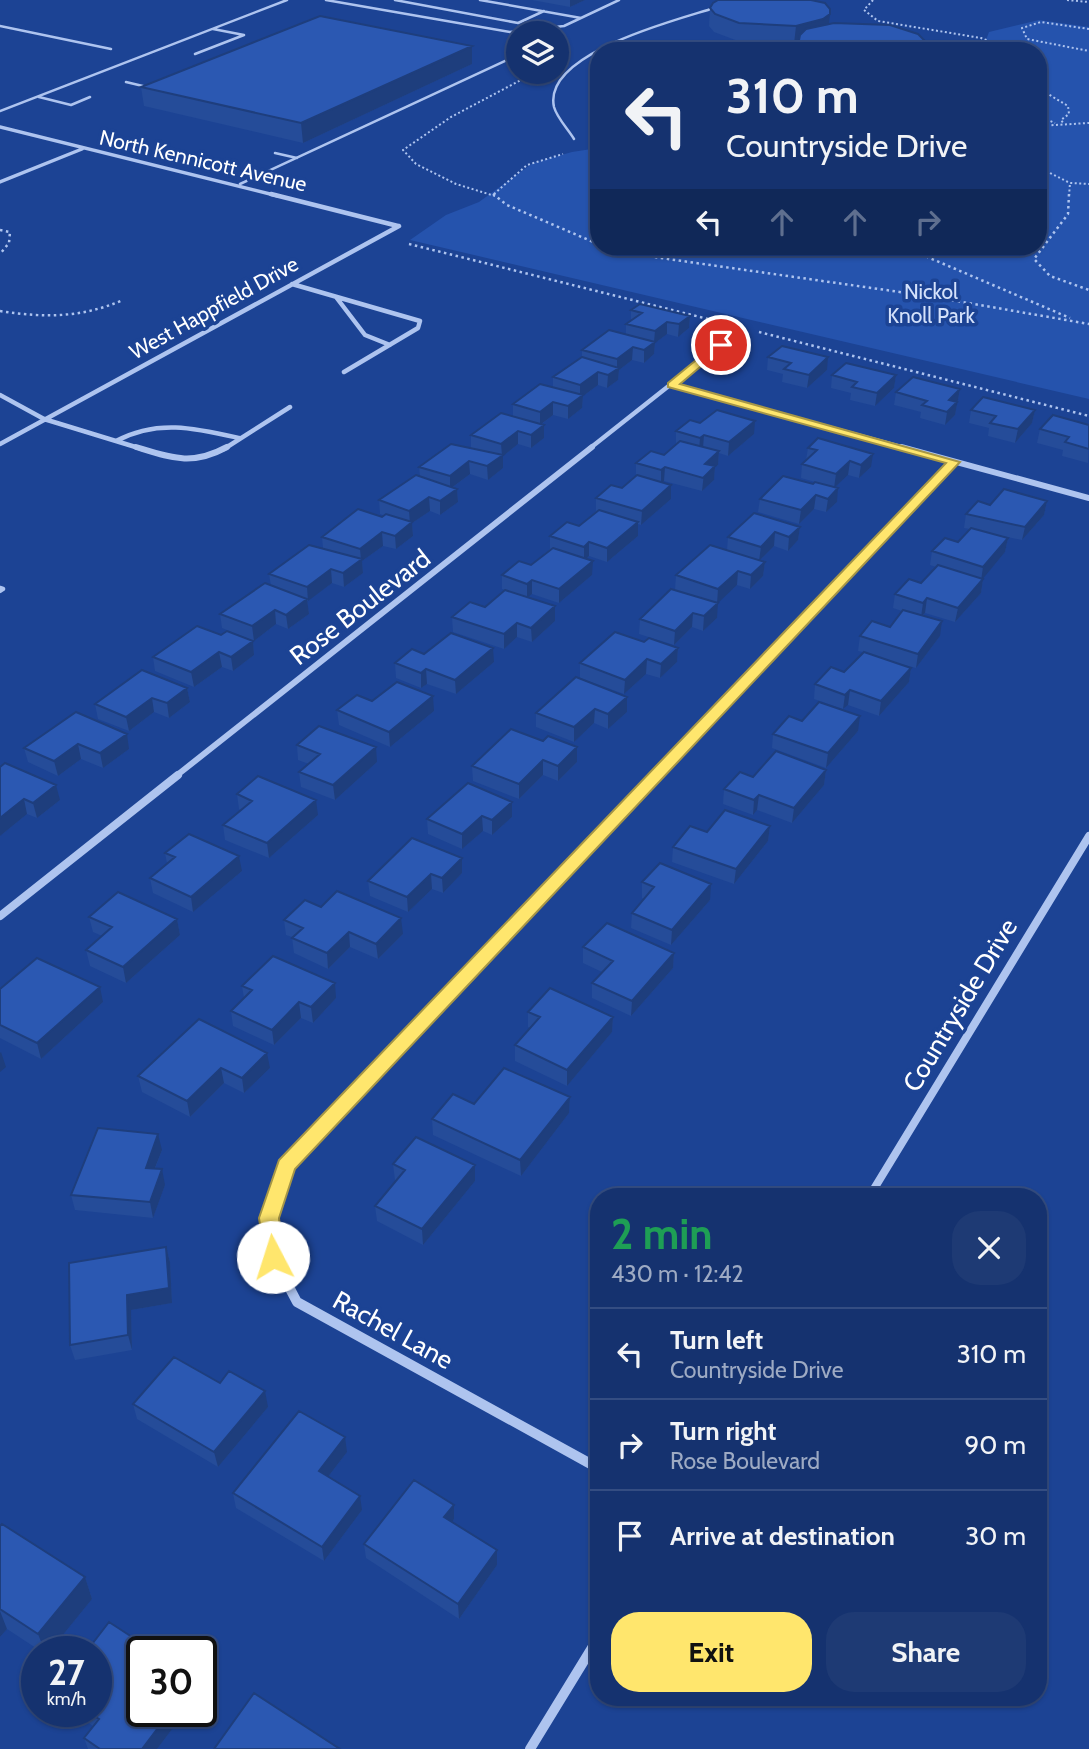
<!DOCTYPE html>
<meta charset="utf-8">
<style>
body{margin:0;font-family:Cabin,sans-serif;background:#1e3a74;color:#f1f3f6;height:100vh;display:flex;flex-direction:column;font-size:26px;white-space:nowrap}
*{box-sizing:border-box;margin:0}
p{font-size:23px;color:#9daac3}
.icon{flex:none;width:38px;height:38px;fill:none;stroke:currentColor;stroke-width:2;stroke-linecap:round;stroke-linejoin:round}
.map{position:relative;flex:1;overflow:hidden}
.side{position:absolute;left:590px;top:1188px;width:457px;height:518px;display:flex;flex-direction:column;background:#15326f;border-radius:28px;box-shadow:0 2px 5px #0004,0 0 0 2px #344d82}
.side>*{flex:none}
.banner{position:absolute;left:590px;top:42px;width:457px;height:214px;border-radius:28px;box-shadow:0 2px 5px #0004,0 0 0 2px #344d82;background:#15326f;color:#f1f3f6;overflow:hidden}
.buttons{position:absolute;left:506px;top:21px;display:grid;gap:14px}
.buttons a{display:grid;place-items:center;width:63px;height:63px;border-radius:50%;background:#15326f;box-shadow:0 2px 5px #0004,0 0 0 2px #344d82;font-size:35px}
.speed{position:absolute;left:21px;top:1636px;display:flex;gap:14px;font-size:35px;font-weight:700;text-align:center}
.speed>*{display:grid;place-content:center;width:91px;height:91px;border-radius:50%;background:#15326f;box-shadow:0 2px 5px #0004,0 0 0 2px #344d82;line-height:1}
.speed small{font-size:18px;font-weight:400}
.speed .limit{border:4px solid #111;border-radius:10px;background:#fff;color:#111}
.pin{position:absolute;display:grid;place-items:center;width:60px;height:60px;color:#fff;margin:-30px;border:4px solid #fff;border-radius:50%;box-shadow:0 2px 7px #0007}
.me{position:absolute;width:77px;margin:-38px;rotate:355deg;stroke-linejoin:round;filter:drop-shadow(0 0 5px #0008)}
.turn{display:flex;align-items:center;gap:24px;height:147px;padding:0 21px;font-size:32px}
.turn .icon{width:91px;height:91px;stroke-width:2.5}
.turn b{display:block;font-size:49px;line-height:60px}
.lanes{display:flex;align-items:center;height:66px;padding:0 21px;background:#0003;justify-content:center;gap:35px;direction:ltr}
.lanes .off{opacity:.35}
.round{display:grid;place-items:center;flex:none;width:74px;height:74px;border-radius:28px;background:#1e3a74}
.headline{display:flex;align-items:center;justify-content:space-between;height:119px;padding:0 21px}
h1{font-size:42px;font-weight:700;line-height:52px;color:#1e9e55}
.button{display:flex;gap:14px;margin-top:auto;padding:14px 21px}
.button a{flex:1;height:80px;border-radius:28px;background:#ffe66d;color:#111;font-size:28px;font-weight:700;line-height:80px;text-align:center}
.button a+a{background:#1e3a74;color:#f1f3f6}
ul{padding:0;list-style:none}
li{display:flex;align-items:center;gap:21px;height:91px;padding:0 21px;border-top:2px solid #344d82}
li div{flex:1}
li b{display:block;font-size:26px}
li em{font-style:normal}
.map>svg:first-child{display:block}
</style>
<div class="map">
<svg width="1089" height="1749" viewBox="0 0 1089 1749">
<rect width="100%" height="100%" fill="#1c4394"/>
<!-- green -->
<path fill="#2553ad" d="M1039,20l50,7v372l-679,-159 36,-25 33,-13 54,-39 39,-11 26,-4v99h440v-196h-50l-5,-3 6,-16z"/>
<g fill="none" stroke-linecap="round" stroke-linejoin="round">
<!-- path-far1 -->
<path stroke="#aec4ef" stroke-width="2" stroke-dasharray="2 2.5" stroke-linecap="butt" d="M873,0l-9,10 14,11 103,17 35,13
M1067,0l22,2
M1089,29l-48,-7 -19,6 5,11 62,12
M1038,88l30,18 1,8 -8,6 3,4
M1038,116l17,7
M1038,126l51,-3
M1038,167l32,16 19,1
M494,194l33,-29 36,-11
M495,196l-39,-12 -40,-20 -13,-14 48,-33 85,-45
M1069,196l1,-13"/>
<!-- path -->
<path stroke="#aec4ef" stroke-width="2.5" stroke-dasharray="2.5 3.5" stroke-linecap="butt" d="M493,194l14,11 91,39
M1069,194l-1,20 -34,45 16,17 39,14
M0,230l10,2 -1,11 -9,11
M409,244l311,78
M608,247l32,8 288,41 161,28
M904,247l166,71
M0,311c44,7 81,7 123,-11
M759,332l330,84"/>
<!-- service-far1 -->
<path stroke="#aec4ef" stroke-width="2.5" d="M326,0l184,32 54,-6 55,-26
M395,0l123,23 26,-12
M480,0l101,18
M0,26l111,23
M195,54l49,-19 -31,-6
M126,82l21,5
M39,97l32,8 19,-8
M0,111l287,-111
M574,139c-6,-10 -17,-21 -20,-32 -12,-54 123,-87 160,-99
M275,153l22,5
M240,184l278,-129"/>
<!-- service -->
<path stroke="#aec4ef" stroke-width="4.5" d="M0,588l3,1 -3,2"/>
<!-- minor-far4 -->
<path stroke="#aec4ef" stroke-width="3.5" d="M0,127l278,69
M0,182l82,-33"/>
<!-- minor-far3 -->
<path stroke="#aec4ef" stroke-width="4.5" d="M271,194l127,32
M292,284l128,37 -2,7 -74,44
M336,297l29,38 25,10
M672,385l236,64
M0,395l44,24 98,30
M116,441c41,-22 79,-13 123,-3
M0,444l399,-218
M224,449l66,-42
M589,449l153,-121"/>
<!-- minor-far2 -->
<path stroke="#aec4ef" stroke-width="6" d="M136,447c36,11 56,19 91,0
M901,447l188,51
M176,776l416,-329
M655,776l299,-314"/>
<!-- minor-far1 -->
<path stroke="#aec4ef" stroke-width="8" d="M0,916l178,-141
M869,1197l220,-361
M275,1201l11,-36 371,-390"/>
<!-- minor -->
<path stroke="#aec4ef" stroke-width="10" d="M275,1199c-13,41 3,67 22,103l301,166
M530,1749l68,-111"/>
</g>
<!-- wall -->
<path fill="#254c99" d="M532,0h53l-15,7z
M710,8l119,16 96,17 -2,10h-125v-8l-4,1 -56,-3 -24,-9 -5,-6z
M472,46v18l-169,79 -159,-37 -3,-19z
M631,310l59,6 -1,12 -11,9 -11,-3 -12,9 -1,11 -10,9 -12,-3 -13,10 -1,10 -11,8 -9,-3 -15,11 -1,12 -14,11 -15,-4 -11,9 2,14 -13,10 -13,-4 -15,12v12l-15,12 -18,-6 -17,13 4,2 1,13 -18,13 -10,-4 -18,12 1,13 -17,13 -13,-3 -21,15 1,12 -19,14 -12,-4 -25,18 2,13 -21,15 -12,-5 -22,17 -32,-13 -2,-14 51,-28 -2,-12 54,-26 -1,-11 63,-21 -5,-2 -1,-14 41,-24 -1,-9 52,-19v-13l42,-19v-12l40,-17v-10l29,-20v-7l44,-16v-10l5,-3z
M768,357l59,13 -20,18 -25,-6 1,-8 -16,-4z
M832,375h64l-2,13 -19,18 -25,-6 1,-7 -20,-5z
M960,389l-5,26 -10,10 -25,-7 1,-6 -27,-7 2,-13z
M971,410h64l-3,13 -17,20 -27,-7 1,-8 -20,-5z
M700,423l54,11 -26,22 -9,-3 -1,12 -3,2 -1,13 -12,11 -38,-10 -2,1 9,17 -30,26 -3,-1v12l-31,26 -18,-6 -3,3 6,16 -33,28 -27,-9 -4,3 27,24 -23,21 -15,-5 -13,12 -51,-17 -1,-15 33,-10 20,-17 -3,-1v-14l29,-10 19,-16v-13l29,-10 17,-15v-13l26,-10 14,-12v-13l28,-8 12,-10v-14z
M1089,425l-1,38 -26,-7 1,-6 -26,-7 3,-14z
M808,448l63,19 -12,11 -11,-3 -13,12 2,15 -11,10 -12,-3 -15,15 -41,-12 2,-13 53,-15 2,-2 -14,-4 1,-14 4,-4z
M1047,501l-3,14 -22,25 -29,-6 15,4 -3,14 -23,27h1l-2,14 -26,29 -30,-9 -2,3 17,20 -24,32 -26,-7 21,7 -2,14 -30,34 -31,-11 -5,4 -29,-10 1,-15 29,-12 19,-20 -5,-1 2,-15 30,-9 12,-16 -9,-3 2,-14 26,-11 15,-16 -6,-2 2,-14 26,-9 12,-13 -6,-1 2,-14 24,-9z
M800,527l-2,13 -10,11 -14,-5 -14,14 5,2 -2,14 -13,13 -13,-4 -20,18v15l-14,13 -11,-4 -18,18 -35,-11 1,-15 35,-29 1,-15 51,-25 1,-13z
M221,635l32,6 1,14 -21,16 -11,-4 -28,20 -39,-16 -2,-14z
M644,642l34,6 -1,14 -17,16 -14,-4 -22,20 -44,-16v-15z
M424,654l70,8 -38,32 -29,-10 -6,4 -25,-10 -1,-15z
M576,677l51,35 -19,17 -14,-6 -20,19 -38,-15v-14z
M187,688l3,14 -21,16 -15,-6 -25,19 -31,-12 -3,-15z
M372,701l62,10 -44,36 -51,-22 -2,-15z
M76,712l53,37 -26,19 -22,-9 -23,17 -30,-14 -4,-14z
M802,721l56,10 -32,37 -54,-20 1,-14z
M543,741l34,21 -19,19 -15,-6 -24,24 -46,-18 -1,-15z
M297,745l80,17 -42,38 -34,-13 -2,-15 10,-8 -11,-4z
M0,767l60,33 -23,18 -10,-4 -27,22z
M826,770l-2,15 -32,38 -35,-13 -4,5 -30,-11 1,-15 29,-12z
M468,783l44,34 -20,18 -9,-4 -21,18 -34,-15 -1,-15z
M237,794l81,21 -49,43 -44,-18 -2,-15 17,-15 -1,-1z
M770,826l-2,15 -34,43 -62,-22 1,-15 34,-15z
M165,853l77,18 -49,41 -40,-19 -3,-15 17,-15z
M462,858v15l-19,20 -11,-4 -24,23 -38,-16 -2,-15z
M642,882l68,18 -39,45 -40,-17 1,-15 12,-14 -2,-1z
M321,907l82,27 -25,25 -28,-12 -22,22 -34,-16 -2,-16 -6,-2 -2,-15z
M89,917l88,2 3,16 -54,48 -36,-17 -4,-16 16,-14 -9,-4z
M583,947l91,6 -1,15 -42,48 -39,-18v-15l10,-11 -19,-9z
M242,986l94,12 -23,25 -12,-5 -27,27 -41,-19 -2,-15 13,-13z
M0,989l103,13 -62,57 -41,-21z
M528,1012l85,5 -1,15 -45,54 -52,-25v-16l15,-17 -2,-1z
M199,1019l71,49 -26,25 -20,-10 -34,34 -48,-25 -4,-16z
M570,1097l-1,16 -48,63 -88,-41 -1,-16 42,-15z
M162,1150l-7,19 10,16 -12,33 -78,-8 -4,-15z
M393,1164l82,17 -52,64 -46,-24 -2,-15 22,-25 -2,-1z
M166,1247l4,15 2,41 -41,7 1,40 -57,10 -5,-15z
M220,1383l48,24 -50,60 -81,-48 -4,-15z
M347,1452l-19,25 34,33 -38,51 -88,-53 -3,-15z
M454,1505v14l-2,3 45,28v15l-38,54 -93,-61 -2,-14z
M0,1526l85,51 7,22 -43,53h-7l-35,-23 -7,8z
M72,1712h113l-28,37h-69l-4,-11 9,-12z"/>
<!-- shaded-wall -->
<path fill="#1e3e7d" d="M570,0h15l-15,7z
M830,14l-2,18 -29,8 -1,3 -4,1 2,-18z
M472,46v18l-169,79 -2,-20z
M690,316l-1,12 -11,9 1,-13z
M667,322v12l-12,9 -1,11 -10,9v-13l10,-8 1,-11z
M633,347l-1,13 -13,10 -1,10 -11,8 1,-13 9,-6v-10z
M828,357l-1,13 -20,18 2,-13z
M598,372v13l-15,11 -1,12 -14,11v-13l12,-9v-12z
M896,375l-2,13 -19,18 2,-13z
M960,389l-5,26 -10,10 4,-25z
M553,402v13l-13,10v-13z
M1035,410l-3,13 -17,20 3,-14z
M755,421l-1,13 -26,22 1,-14z
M544,425v13l-13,10v-13z
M518,431v13l-15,12v12l-15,12 -1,-14 15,-11 -1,-11z
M704,435l-1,13 -4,3 1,-13z
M719,451l-1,14 -3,2 -1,13 -12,11 3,-27z
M873,454l-2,13 -12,11 2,-13z
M469,461l1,13 -20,15v-13z
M850,461l-2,14 -14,13 2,-14z
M665,467l-1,14 -3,3v-14z
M671,485v14l-30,26 1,-14z
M838,488l-1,14 -11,10 2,-13z
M457,489l1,13 -18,13v-14z
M816,495l-2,14 -15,15 2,-14z
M429,497l1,14 -18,12 1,13 -17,13 -1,-13 15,-12 -1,-13z
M1047,501l-3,14 -22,25 3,-13z
M638,522v14l-31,26v-14z
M800,527l-2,13 -10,11 1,-14z
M382,532l1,14 -21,15 1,12 -19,14 -1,-14 18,-13 -1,-11z
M775,532l-1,14 -15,15 2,-14z
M1008,538l-3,14 -24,29 2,-14z
M589,542v14l-5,5v-14z
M593,561l-1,14 -33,28v-14z
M765,562l-2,14 -13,13 1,-14z
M331,569l1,14 -24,18 -1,-14z
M738,571l-1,14 -20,19 1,-15z
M983,579l-2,14 -26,29 3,-14z
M532,580v14l-5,4v-14z
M927,598l-2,15 -4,4 2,-14z
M307,599l2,15 -21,15 -2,-14z
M718,603l-1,15 -14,13 1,-15z
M555,606v15l-23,21 -1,-14z
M275,610l1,14 -22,17 -2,-15z
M693,613l-1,14 -18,18 1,-14z
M942,621l-2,15 -24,32 2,-14z
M517,623v14l-13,12v-15z
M253,641l1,14 -21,16 -2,-14z
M493,648l1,14 -38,32 -1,-14z
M678,648l-1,14 -17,16 1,-14z
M219,652l3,15 -28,20 -3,-15z
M647,659l-1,15 -22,20 1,-14z
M911,668l-2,14 -30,34 2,-15z
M426,669l1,15 -6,4v-15z
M187,688l3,14 -21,16 -2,-15z
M850,690l-2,15 -5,4 2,-14z
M433,696l1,15 -44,36 -1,-15z
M627,697v15l-19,17v-15z
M152,698l2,14 -25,19 -3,-14z
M595,709l-1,14 -20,19v-15z
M860,716l-2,15 -32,37 2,-15z
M127,734l2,15 -26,19 -3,-15z
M78,744l3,15 -23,17 -4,-15z
M376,747l1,15 -42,38 -2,-15z
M577,747v15l-19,19v-15z
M543,760v15l-24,24v-15z
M826,770l-2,15 -32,38 2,-15z
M56,785l4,15 -23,18 -4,-15z
M759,795l-2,15 -4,5 1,-15z
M24,799l3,15 -27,22v-18z
M316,800l2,15 -49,43 -2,-15z
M512,802v15l-20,18v-15z
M482,816l1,15 -21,18v-15z
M770,826l-2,15 -34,43 2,-15z
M239,856l3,15 -49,41 -2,-15z
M462,858v15l-19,20 -1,-15z
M431,874l1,15 -24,23 -1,-15z
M711,884l-1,16 -39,45 1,-15z
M401,918l2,16 -25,25 -2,-15z
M177,919l3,16 -54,48 -3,-16z
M349,932l1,15 -22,22 -1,-16z
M674,953l-1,15 -42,48 1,-15z
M335,983l1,15 -23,25 -2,-16z
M100,987l3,15 -62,57 -4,-16z
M299,1002l2,16 -27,27 -2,-15z
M613,1017l-1,15 -45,54v-16z
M1,1052l5,15 -6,5v-19z
M267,1053l3,15 -26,25 -2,-15z
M221,1068l3,15 -34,34 -3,-16z
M570,1097l-1,16 -48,63 -1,-16z
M158,1134l4,16 -13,33 -3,-15z
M475,1165v16l-52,64 -1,-16z
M162,1169l3,16 -12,33 -3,-16z
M166,1247l4,15 2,41 -41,7 1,40 -4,-15 -1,-40z
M265,1391l3,16 -50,60 -4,-15z
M345,1437l2,15 -26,34 -2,-15z
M360,1496l2,14 -38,51 -2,-14z
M454,1505v14l-9,13 -1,-15z
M497,1550v15l-38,54 -1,-15z
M85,1577l7,22 -43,53h-4l-7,-18z
M0,1611l7,18 -7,8z
M170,1712h15l-28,37h-15z"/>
<!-- building -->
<path fill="#2b58b2" stroke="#1e3e7d" stroke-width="2" d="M718,0h93l14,3 5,6v5l-7,5 -27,7 -57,-3 -24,-9 -5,-6 3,-5z
M320,16l152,30 -171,77 -160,-36z
M834,23l56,2 28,9 7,7 -1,6 -6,4h-101l-13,-5 -5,-6 1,-5 6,-6z
M640,304l50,12 -11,8 -12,-2 -12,9 -29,-7 16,-11 -11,-3z
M609,330l46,12 -11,8 -11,-3 -16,12 -35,-9z
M782,346l46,11 -19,18 -25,-6 7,-6 -23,-6z
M582,357l37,11 -11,7 -10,-3 -18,13 -27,-8z
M846,363l50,12 -19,18 -25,-6 5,-5 -25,-7z
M913,377l47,12 -11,11 8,2 -10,10 -25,-7 5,-4 -31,-9z
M540,384l43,11 -15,11 -15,-4 -13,10 -27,-8z
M983,397l52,13 -17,19 -28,-6 6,-7 -25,-6z
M717,410l38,11 -26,21 -25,-7 -4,3 -24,-7 14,-11 10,3z
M501,413l43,12 -13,10 -13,-4 -17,13 -30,-9z
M1053,415l36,10v24l-24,-7 4,-5 -29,-8z
M818,438l55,16 -12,11 -11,-4 -14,13 -34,-10 15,-14 -9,-2z
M680,441l39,10 -14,13 10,2 -12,12 -38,-11 -4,3 -25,-7 15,-12 13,4z
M451,444l52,11 -16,11 -18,-5 -19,15 -31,-9z
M416,475l41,14 -17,12 -11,-4 -20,14 -30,-11z
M637,475l34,10 -29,26 -46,-13 15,-13 11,3z
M783,476l30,8 2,-2 23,6 -10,11 -12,-4 -15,15 -41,-11z
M1004,489l43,12 -22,26 -59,-13 12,-13 12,4z
M358,509l24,8 4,-3 26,8 -17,14 -13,-4 -22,17 -38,-12z
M599,510l39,12 -31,26 -18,-6 -5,5 -34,-11 17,-14 12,4z
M754,513l46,14 -11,10 -14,-5 -14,15 -33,-10z
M971,528l37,10 -25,29 -51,-16 13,-13 13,4z
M309,545l53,14 -19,14 -12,-4 -24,18 -38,-13z
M710,545l55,17 -14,13 -13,-4 -20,18 -42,-14z
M553,548l40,13 -34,28 -27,-9 -5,4 -25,-9 17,-14 12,4z
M938,565l45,14 -25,29 -31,-10 -4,5 -28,-9 14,-15 12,4z
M265,583l42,16 -21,16 -11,-5 -23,16 -32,-12z
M671,589l47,14 -14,13 -11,-3 -18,18 -35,-12z
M505,590l50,16 -24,22 -14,-5 -13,11 -52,-17 18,-15 15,5z
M903,610l39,11 -24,33 -58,-18 12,-15 18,6z
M197,626l24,9 6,-4 26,10 -22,16 -12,-5 -28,20 -38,-15z
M615,632l29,10 5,-4 29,10 -17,16 -14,-5 -22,21 -45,-17z
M451,633l42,15 -38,32 -29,-11 -5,4 -26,-10 17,-14 12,5z
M864,652l47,16 -30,33 -31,-11 -5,5 -30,-11 16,-17 13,5z
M142,670l45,18 -20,15 -15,-5 -26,19 -31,-13z
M576,677l51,20 -19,17 -13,-5 -21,18 -38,-14z
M397,682l36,14 -44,36 -52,-22 20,-15 15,6z
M819,702l41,14 -32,37 -55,-19 16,-18 13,5z
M76,712l51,22 -27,19 -22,-9 -24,17 -30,-13z
M319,726l57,21 -43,38 -34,-13 21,-18 -23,-9z
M511,729l32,12 5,-5 29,11 -19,19 -15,-6 -24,24 -47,-18z
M776,751l50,19 -32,38 -35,-13 -5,5 -30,-11 16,-17 13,5z
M5,763l51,22 -23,18 -9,-4 -24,19v-51z
M258,776l58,24 -49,43 -44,-18 29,-24 -15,-7z
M468,783l44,19 -20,18 -10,-4 -20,18 -35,-15z
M725,810l45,16 -34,43 -63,-22 17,-21 17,6z
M189,834l50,22 -48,41 -41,-19 25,-21 -10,-4z
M412,838l50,20 -20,20 -11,-4 -24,23 -39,-16z
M660,863l51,21 -39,46 -40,-17 22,-26 -12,-5z
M337,891l64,27 -25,26 -27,-12 -22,21 -35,-15 11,-10 -19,-8 21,-20 16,7z
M118,892l59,27 -54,48 -37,-17 26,-23 -23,-10z
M607,923l67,30 -42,48 -40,-18 21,-22 -30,-14z
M273,956l62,27 -24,24 -12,-5 -27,28 -41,-19 21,-21 -10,-4z
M37,958l63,29 -63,56 -37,-18v-36z
M550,988l63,29 -46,53 -52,-25 25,-28 -12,-5z
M199,1019l68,34 -25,25 -21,-10 -34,33 -49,-25z
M504,1068l66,29 -50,63 -88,-41 21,-25 21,10z
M98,1128l60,6 -12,34 16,1 -12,33 -79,-7z
M416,1137l59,28 -53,64 -47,-23 30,-36 -12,-6z
M166,1247l3,41 -42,7 1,40 -58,10 -1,-82z
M174,1357l46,26 9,-12 36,20 -51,61 -81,-48z
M299,1411l46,26 -26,34 41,25 -38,51 -89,-54z
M414,1480l40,25 -10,12 53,33 -39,54 -94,-60z
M2,1524l83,53 -47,57 -38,-25v-83z
M109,1622l46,30h-13v60h28l-28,37h-42l-16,-11 15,-19 -12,-7h9v-60h-10z
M254,1693l86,56h-126z"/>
<!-- route -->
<path fill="#ffe66d" stroke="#a69647" stroke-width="2" d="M717,343l9,2 -46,39 280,78 -665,707 -16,49 4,39 -3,6h-14l-7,-45 20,-58 667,-697 -278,-76v-4z"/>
<g text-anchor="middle" stroke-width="7" stroke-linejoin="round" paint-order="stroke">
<!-- far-street labels -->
<g font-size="21" fill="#fff" stroke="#1c4394">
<text transform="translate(203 161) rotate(13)" y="7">North Kennicott Avenue</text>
<text transform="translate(214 308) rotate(-29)" y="7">West Happfield Drive</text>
</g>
<!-- far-park labels -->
<g font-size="21" fill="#d5e2fb" stroke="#1c4394">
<text x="931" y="299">Nickol<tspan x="931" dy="24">Knoll Park</tspan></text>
</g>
<!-- street labels -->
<g font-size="26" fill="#fff" stroke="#1c4394">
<text transform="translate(360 607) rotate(-38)" y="9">Rose Boulevard</text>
<text transform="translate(960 1005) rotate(-59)" y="9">Countryside Drive</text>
<text transform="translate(393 1330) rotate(29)" y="9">Rachel Lane</text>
</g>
</g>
</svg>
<div class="buttons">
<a><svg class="icon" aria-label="layers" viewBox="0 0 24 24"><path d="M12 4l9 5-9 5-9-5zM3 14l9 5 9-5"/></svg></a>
</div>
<div class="speed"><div>27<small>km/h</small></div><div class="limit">30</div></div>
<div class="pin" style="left:721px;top:345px;background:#d93025"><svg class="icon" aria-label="arrive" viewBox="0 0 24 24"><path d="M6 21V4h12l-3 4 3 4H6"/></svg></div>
<svg class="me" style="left:273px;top:1257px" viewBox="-20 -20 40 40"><circle r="19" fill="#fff"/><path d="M0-13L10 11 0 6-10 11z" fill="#ffe66d"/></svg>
<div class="banner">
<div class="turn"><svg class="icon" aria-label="left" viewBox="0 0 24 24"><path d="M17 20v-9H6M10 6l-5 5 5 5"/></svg><div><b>310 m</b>Countryside Drive</div></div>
<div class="lanes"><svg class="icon" aria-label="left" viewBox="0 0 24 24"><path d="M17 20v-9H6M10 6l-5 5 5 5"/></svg><svg class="icon off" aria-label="ahead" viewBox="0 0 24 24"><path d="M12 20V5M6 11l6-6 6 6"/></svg><svg class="icon off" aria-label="ahead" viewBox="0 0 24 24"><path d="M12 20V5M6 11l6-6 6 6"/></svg><svg class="icon off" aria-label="right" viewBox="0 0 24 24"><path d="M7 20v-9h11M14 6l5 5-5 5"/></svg></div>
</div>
<section class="side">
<div class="headline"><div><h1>2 min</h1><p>430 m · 12:42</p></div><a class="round"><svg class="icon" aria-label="close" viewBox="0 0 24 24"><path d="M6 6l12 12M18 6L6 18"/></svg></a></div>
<ul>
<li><svg class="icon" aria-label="left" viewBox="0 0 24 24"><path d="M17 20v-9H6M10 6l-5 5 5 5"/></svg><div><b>Turn left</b><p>Countryside Drive</p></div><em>310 m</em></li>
<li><svg class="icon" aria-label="right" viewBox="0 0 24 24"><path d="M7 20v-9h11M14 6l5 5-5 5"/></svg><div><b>Turn right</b><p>Rose Boulevard</p></div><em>90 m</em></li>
<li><svg class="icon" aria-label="arrive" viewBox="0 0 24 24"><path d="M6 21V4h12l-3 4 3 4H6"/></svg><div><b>Arrive at destination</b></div><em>30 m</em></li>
</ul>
<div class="button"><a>Exit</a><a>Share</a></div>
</section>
</div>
